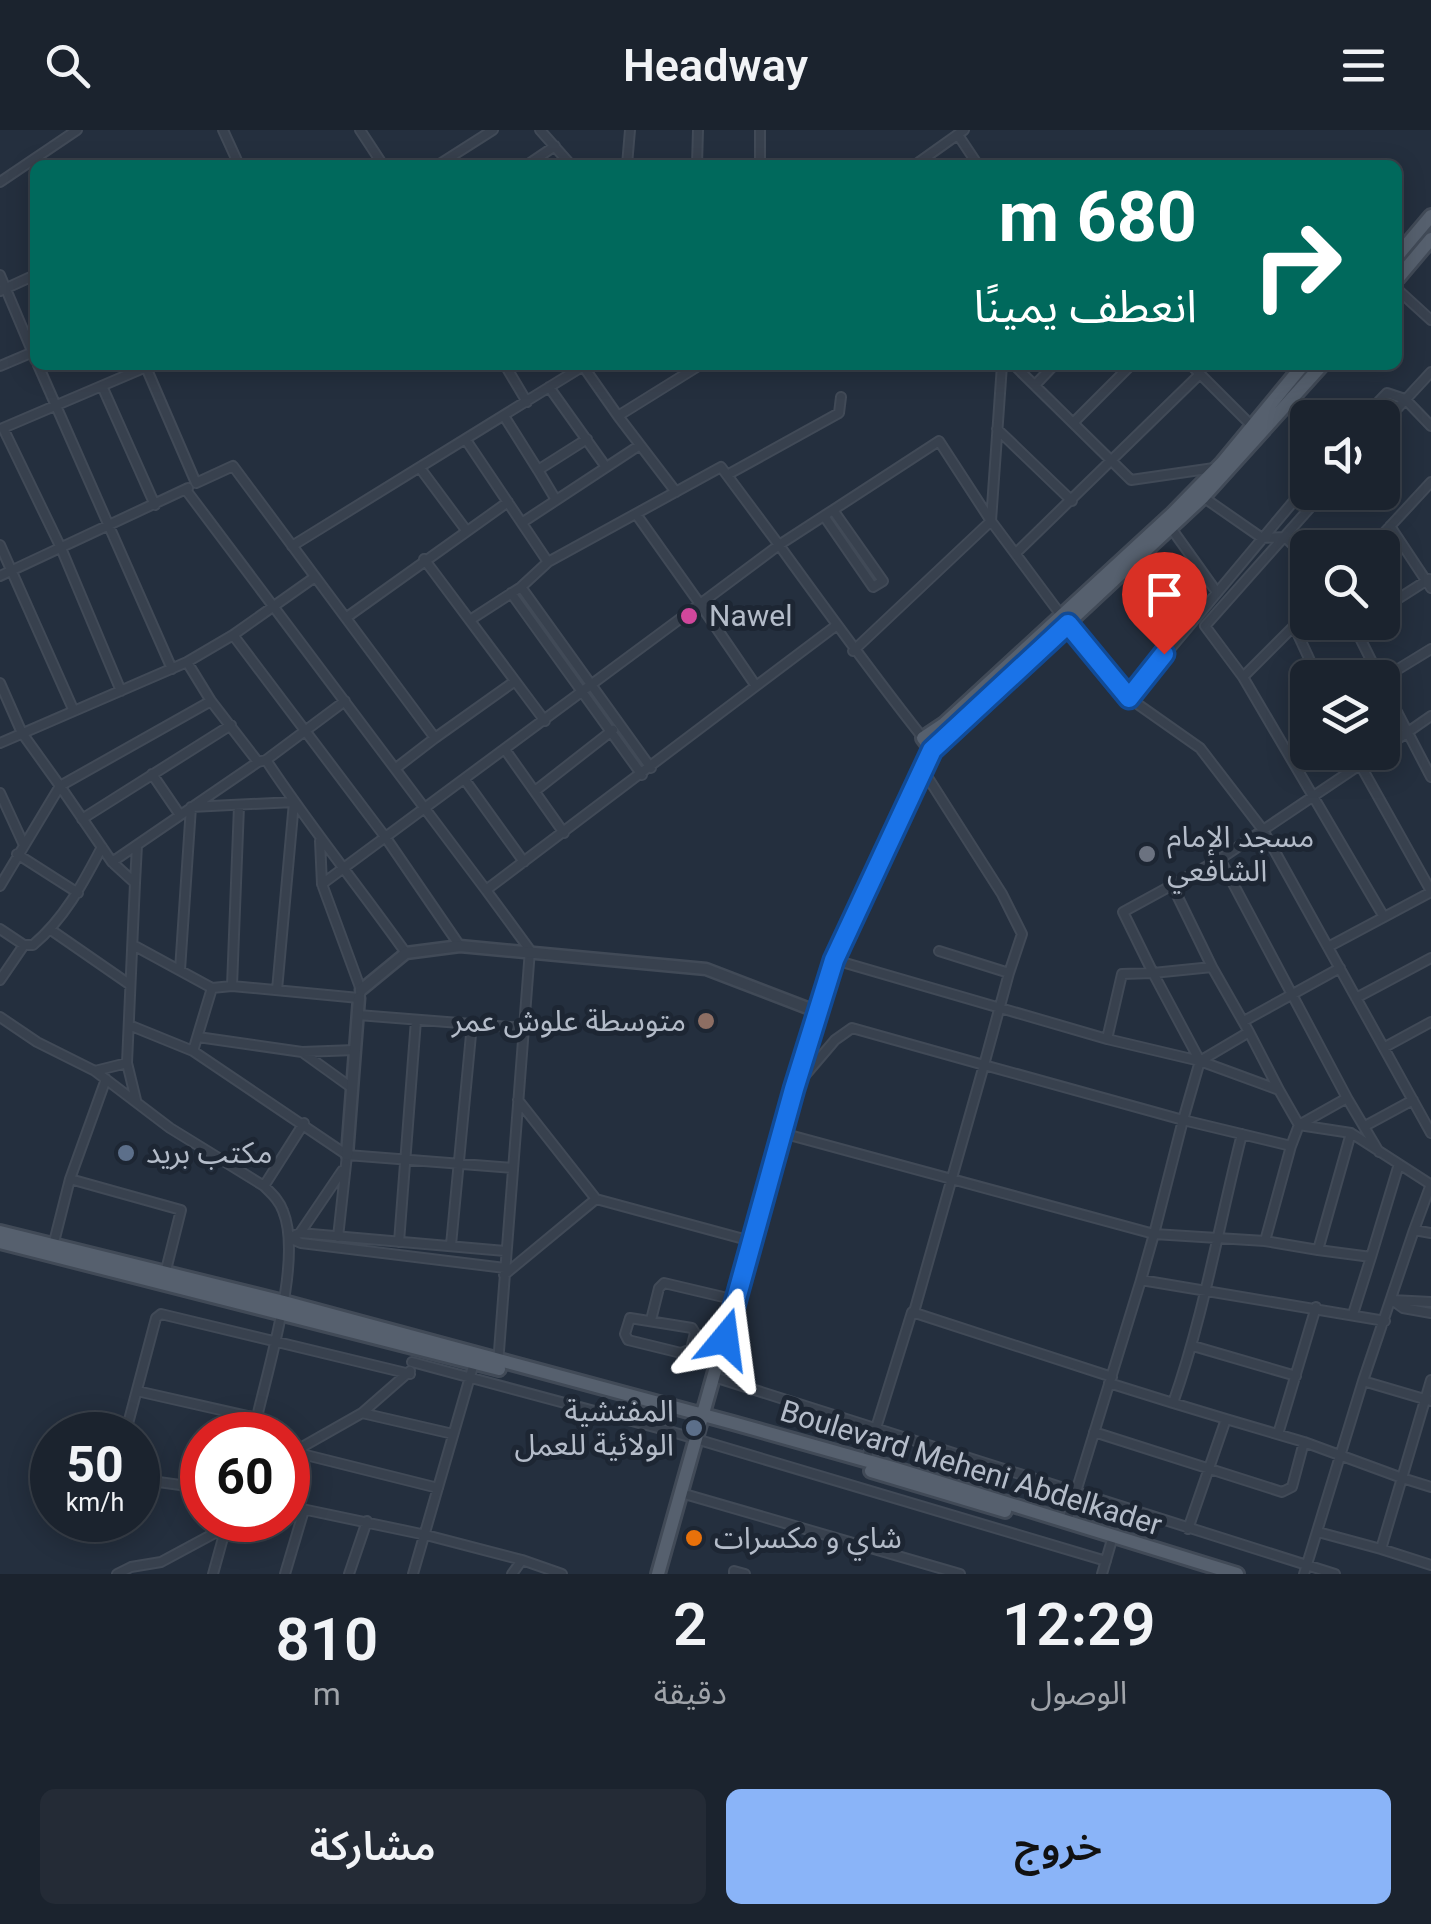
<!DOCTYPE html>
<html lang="ar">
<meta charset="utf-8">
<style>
body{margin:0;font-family:Roboto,"Noto Sans Arabic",sans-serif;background:#242b36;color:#f1f3f6;direction:rtl;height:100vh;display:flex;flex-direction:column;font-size:38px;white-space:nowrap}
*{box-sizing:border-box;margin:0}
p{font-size:32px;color:#a0a4aa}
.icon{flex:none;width:55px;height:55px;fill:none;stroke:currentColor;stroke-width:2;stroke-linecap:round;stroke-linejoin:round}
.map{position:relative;height:1444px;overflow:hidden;direction:ltr}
.panel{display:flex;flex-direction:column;background:#1b232e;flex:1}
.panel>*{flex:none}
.hud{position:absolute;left:30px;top:30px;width:1372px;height:210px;border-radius:15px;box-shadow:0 5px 25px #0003,0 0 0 2px #39404a;direction:rtl;background:#00695c;color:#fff;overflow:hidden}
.buttons{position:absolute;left:1290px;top:270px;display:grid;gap:20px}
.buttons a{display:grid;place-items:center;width:110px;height:110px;border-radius:15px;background:#1b232e;box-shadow:0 5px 25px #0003,0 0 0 2px #39404a;font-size:50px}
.speed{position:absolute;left:30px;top:1282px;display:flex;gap:20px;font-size:50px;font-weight:700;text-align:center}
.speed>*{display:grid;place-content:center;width:130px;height:130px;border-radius:50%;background:#1b232e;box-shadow:0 5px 25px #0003,0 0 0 2px #39404a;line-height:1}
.speed small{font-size:25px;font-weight:400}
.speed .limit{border:15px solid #d22;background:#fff;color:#111}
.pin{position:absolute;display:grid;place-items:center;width:85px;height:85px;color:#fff;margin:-102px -42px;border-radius:50% 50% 50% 0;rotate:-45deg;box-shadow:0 0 10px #0007}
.pin .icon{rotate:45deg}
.me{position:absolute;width:110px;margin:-55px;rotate:16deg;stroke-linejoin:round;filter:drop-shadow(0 0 8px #0008)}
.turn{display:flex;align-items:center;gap:35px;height:210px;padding:0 40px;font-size:45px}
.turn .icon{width:130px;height:130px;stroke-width:2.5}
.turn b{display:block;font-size:70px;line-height:85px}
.eta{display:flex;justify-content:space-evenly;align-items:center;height:170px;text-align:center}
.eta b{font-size:60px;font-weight:600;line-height:70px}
.button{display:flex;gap:20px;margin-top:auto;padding:20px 40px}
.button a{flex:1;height:115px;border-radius:15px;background:#8ab4f8;color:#111;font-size:40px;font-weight:600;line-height:115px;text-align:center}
.button a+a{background:#242b36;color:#f1f3f6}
header{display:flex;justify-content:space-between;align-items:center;height:130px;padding:0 40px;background:#1b232e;font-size:45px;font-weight:600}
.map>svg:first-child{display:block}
</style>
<header><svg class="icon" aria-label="menu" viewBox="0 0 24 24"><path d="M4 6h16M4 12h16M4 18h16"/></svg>Headway<svg class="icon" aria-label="search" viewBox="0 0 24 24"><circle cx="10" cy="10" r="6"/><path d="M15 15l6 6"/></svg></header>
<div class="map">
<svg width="1431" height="1444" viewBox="0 0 1431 1444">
<rect width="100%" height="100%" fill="#242f3e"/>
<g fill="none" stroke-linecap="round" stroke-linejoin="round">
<!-- minor casing -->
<g stroke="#414a57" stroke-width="12">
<path id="minor" d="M223,0l16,35
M360,0l23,35
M540,0l31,35
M958,5l20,30
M438,35l55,-35
M527,35l28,-19
M627,35l3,-35
M697,35l1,-35
M760,35v-35
M915,35l49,-35
M0,52l77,-52
M0,145l35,83
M1398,160l33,30
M0,161l35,-16
M38,235l134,304
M145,235l51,118 37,-17 202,272 80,-57
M505,235l22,37
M1014,235l117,115 83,-12
M1191,235l61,61
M0,236l33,-14
M583,236l35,50
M1036,254l18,-19
M102,256l53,119
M549,257l57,80
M504,286l34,54 49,-31
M1363,288l24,-25 18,6 26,27
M1074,292l57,-57
M1382,295l49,-53
M3,298l58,120 60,143
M3,298l143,-61
M997,299l75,72
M466,310l82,122
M420,338l46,62
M538,340l18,30
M727,345l112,-62 2,-16
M186,360l300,400
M676,362l-58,-76 82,-51
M1324,362l-119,134 38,51 141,240
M1203,367l59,41 23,-1 23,23
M833,380l106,-69 52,80 70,94
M523,392l117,-77
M1390,396l41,62
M1171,398l45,63
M0,415l73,164
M292,416l293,-181
M1370,418l61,-66
M1016,423l184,-179
M424,429l121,162
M0,446l188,-88
M521,457l130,181
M511,463l131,182
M1382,479l47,-30
M347,487l161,-115
M470,490l51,-33 27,-25 173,-95 58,78 54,-35 50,71 -10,6 -49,-71
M1352,492l28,56
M1068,494l61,74 71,50 63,82 168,303
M837,495l-81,61 -56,-82 79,-59c47,65 94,130 144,193
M1294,496l24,52
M233,505l153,203 74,108
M853,521l138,-130 11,-156
M187,532l24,39 47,61
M1243,547l65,-65
M1382,549l49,-30
M0,553l22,50 38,53 -60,100
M1382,553l49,94
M1129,568l179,-214
M211,571l-151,85 52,76 146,-100 8,-2 79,-59
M0,613l187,-81 46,-27 82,-58
M1382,620l49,-34
M506,621l58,82
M1353,622l78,139
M266,630c44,67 94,128 140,193
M396,638l39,-30
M923,640l79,124 20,40 -13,39
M152,644l28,41
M465,650l59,82
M535,661l78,-61
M0,663l23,50
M82,689l149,-94
M320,711l2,43
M17,724l61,39
M1220,729l127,239
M112,732l23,21 2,-38
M1173,757l39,80
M0,799l24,16
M51,800l78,54
M133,815l79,43 20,-2 127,12 2,-8 -39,-106 378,-280 -64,-90
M1328,817l103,-55
M835,830l272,79
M180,840l11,-163 103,-5 -17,188
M0,850l24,-35h9c32,-27 50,-62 69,-98
M232,856l7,-180
M1356,868l75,-40
M358,885l165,13
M0,887l37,25 58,29 75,57 94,58c8,8 15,14 19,25 21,51 -19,168 -30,224
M1244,891l96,-53
M129,895l64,26 19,-63
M198,907l104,15 53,-2
M1385,917l46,-25
M193,921l154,104 165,13
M302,922l50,36
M1200,931l79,29 20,35 -8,21 -108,-26z
M1200,931l-47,-88 59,-6 37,65
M127,933l8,-180
M95,941l32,-8 9,37
M801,950l34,-40 17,-12 132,37 25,-92 -70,-22
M1279,960l-30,-58 -49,29 -93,-22 15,-65 31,-1 -30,-61 97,-53 159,-107
M1365,996l48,-26
M782,1003l372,101 -13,46
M1379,1022l-32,-54 -48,27 52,8 79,51
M70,1049l111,31 -16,64
M264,1056l40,-63
M596,1069l155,42
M1414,1100l17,-46
M300,1103l42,-62
M338,1107l9,-82
M289,1108l12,5 204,25
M289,1108l11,-5 205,18
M1265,1111l26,-95
M399,1112l17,-222
M451,1115l21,-221
M53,1116l17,-67 36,-100
M1318,1120l53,7 -18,57
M1371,1127l28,-93
M504,1145l92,-76 -78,-99
M1392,1170l11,8 28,5
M1392,1170l39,2
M914,1182l70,-247 199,55 -29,114 111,7 53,9 33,-117
M630,1188l62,10 3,5 -4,16 -10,4 -53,-13 -3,-6z
M651,1190l8,-32 5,-5 72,17
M1193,1216l103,30
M412,1232l257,69 437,130
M498,1234l32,-414 -44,-60 270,-204
M714,1247l621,197
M1363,1251l51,-151 17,3
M1109,1253l64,20
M137,1261l119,27
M362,1283l91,21
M1226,1289l78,23
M1094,1302l188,60 10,-5 12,-45 98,36 29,-98
M1278,1304l38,-127
M125,1305l31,-117 5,-4 249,60
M294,1322l144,36
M288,1325l74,-42 48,-42
M866,1330l46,-148 200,65
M138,1344l6,6 58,8
M1431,1357l-29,-9 -21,71 50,16
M681,1363l279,81
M288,1376l138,29 96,25 40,14
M1067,1391l74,-241 244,41
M1188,1399l38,-110 -53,-16c31,-88 46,-179 69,-269
M1318,1402l63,17
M117,1444l14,-7 30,-5 65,-35 2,-7
M213,1444l13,-47
M285,1444l19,-64
M349,1444l18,-53
M413,1444l61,-211
M512,1444l10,-14
M734,1444v-3l11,3
M1102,1444l9,-31
M1304,1444l59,-193 68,20"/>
</g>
<!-- tertiary casing -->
<g stroke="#414a57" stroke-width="15">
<path id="tertiary" d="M361,860l45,-37 54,-7 246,23 112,43
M347,1025l12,-157"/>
</g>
<!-- primary casing -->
<g stroke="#414a57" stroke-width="18">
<path id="primary" d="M1398,125l33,-39
M1398,148l33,-39
M932,620l-9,-12 21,-14 228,-210 50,-51 81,-98
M0,1102l284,70 449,121 160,45 344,106
M0,1112l499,127
M871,1341l134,40
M658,1444l136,-485 41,-129 97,-210 271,-253 119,-132"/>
</g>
<!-- minor -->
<use href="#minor" stroke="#38414e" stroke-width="8"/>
<!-- tertiary -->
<use href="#tertiary" stroke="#38414e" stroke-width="10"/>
<!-- primary -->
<use href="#primary" stroke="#56606e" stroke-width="12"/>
</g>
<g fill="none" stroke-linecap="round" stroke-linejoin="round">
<!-- route casing -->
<g stroke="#114b97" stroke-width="25">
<path id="route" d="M725,1209l69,-250 40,-129 98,-210 136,-126 61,74 35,-44"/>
</g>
<!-- route -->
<use href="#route" stroke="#1a73e8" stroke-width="18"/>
</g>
<!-- markers -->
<circle fill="#d1479c" stroke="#1d2633" stroke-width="4" cx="689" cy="486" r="10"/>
<circle fill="#6b7280" stroke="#1d2633" stroke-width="4" cx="1147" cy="724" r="10"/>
<circle fill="#8d6e63" stroke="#1d2633" stroke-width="4" cx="706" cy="891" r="10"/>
<g fill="#5c6f8a" stroke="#1d2633" stroke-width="4">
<circle cx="126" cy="1023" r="10"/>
<circle cx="694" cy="1298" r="10"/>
</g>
<circle fill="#e8710a" stroke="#1d2633" stroke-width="4" cx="694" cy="1408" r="10"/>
<g text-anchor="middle" stroke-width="10" stroke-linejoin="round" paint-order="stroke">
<!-- poi labels -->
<g font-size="30" fill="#b4bcc9" stroke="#1d2633" text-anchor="start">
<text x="709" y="496">Nawel</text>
<text x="1167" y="717">مسجد الإمام<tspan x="1167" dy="34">الشافعي</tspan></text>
<text x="686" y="901" text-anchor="end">متوسطة علوش عمر</text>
<text x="146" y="1033">مكتب بريد</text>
<text x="674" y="1291" text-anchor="end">المفتشية<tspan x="674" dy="34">الولائية للعمل</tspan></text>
<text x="714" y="1418">شاي و مكسرات</text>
</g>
<!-- street labels -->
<g font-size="30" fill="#b4bcc9" stroke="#1d2633">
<text transform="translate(971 1338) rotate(17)" y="10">Boulevard Meheni Abdelkader</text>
</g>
</g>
</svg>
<div class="buttons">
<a><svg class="icon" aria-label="sound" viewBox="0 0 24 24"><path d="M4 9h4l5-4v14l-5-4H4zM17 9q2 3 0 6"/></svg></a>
<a><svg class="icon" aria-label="search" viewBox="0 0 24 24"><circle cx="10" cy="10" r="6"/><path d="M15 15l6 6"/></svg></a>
<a><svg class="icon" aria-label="layers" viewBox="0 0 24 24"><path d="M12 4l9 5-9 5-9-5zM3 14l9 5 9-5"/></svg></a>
</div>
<div class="speed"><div>50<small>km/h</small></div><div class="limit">60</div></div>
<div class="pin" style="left:1164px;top:524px;background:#d93025"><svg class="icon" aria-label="arrive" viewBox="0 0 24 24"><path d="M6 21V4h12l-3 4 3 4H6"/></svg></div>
<svg class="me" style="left:725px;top:1209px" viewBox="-20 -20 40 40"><path d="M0-17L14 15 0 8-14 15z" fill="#1a73e8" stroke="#fff" stroke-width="4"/></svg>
<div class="hud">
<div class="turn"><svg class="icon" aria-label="right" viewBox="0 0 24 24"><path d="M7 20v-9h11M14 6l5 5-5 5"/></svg><div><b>680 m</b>انعطف يمينًا</div></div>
</div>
</div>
<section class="panel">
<div class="eta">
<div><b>12:29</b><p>الوصول</p></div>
<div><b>2</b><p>دقيقة</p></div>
<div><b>810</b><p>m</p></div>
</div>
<div class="button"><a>خروج</a><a>مشاركة</a></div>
</section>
